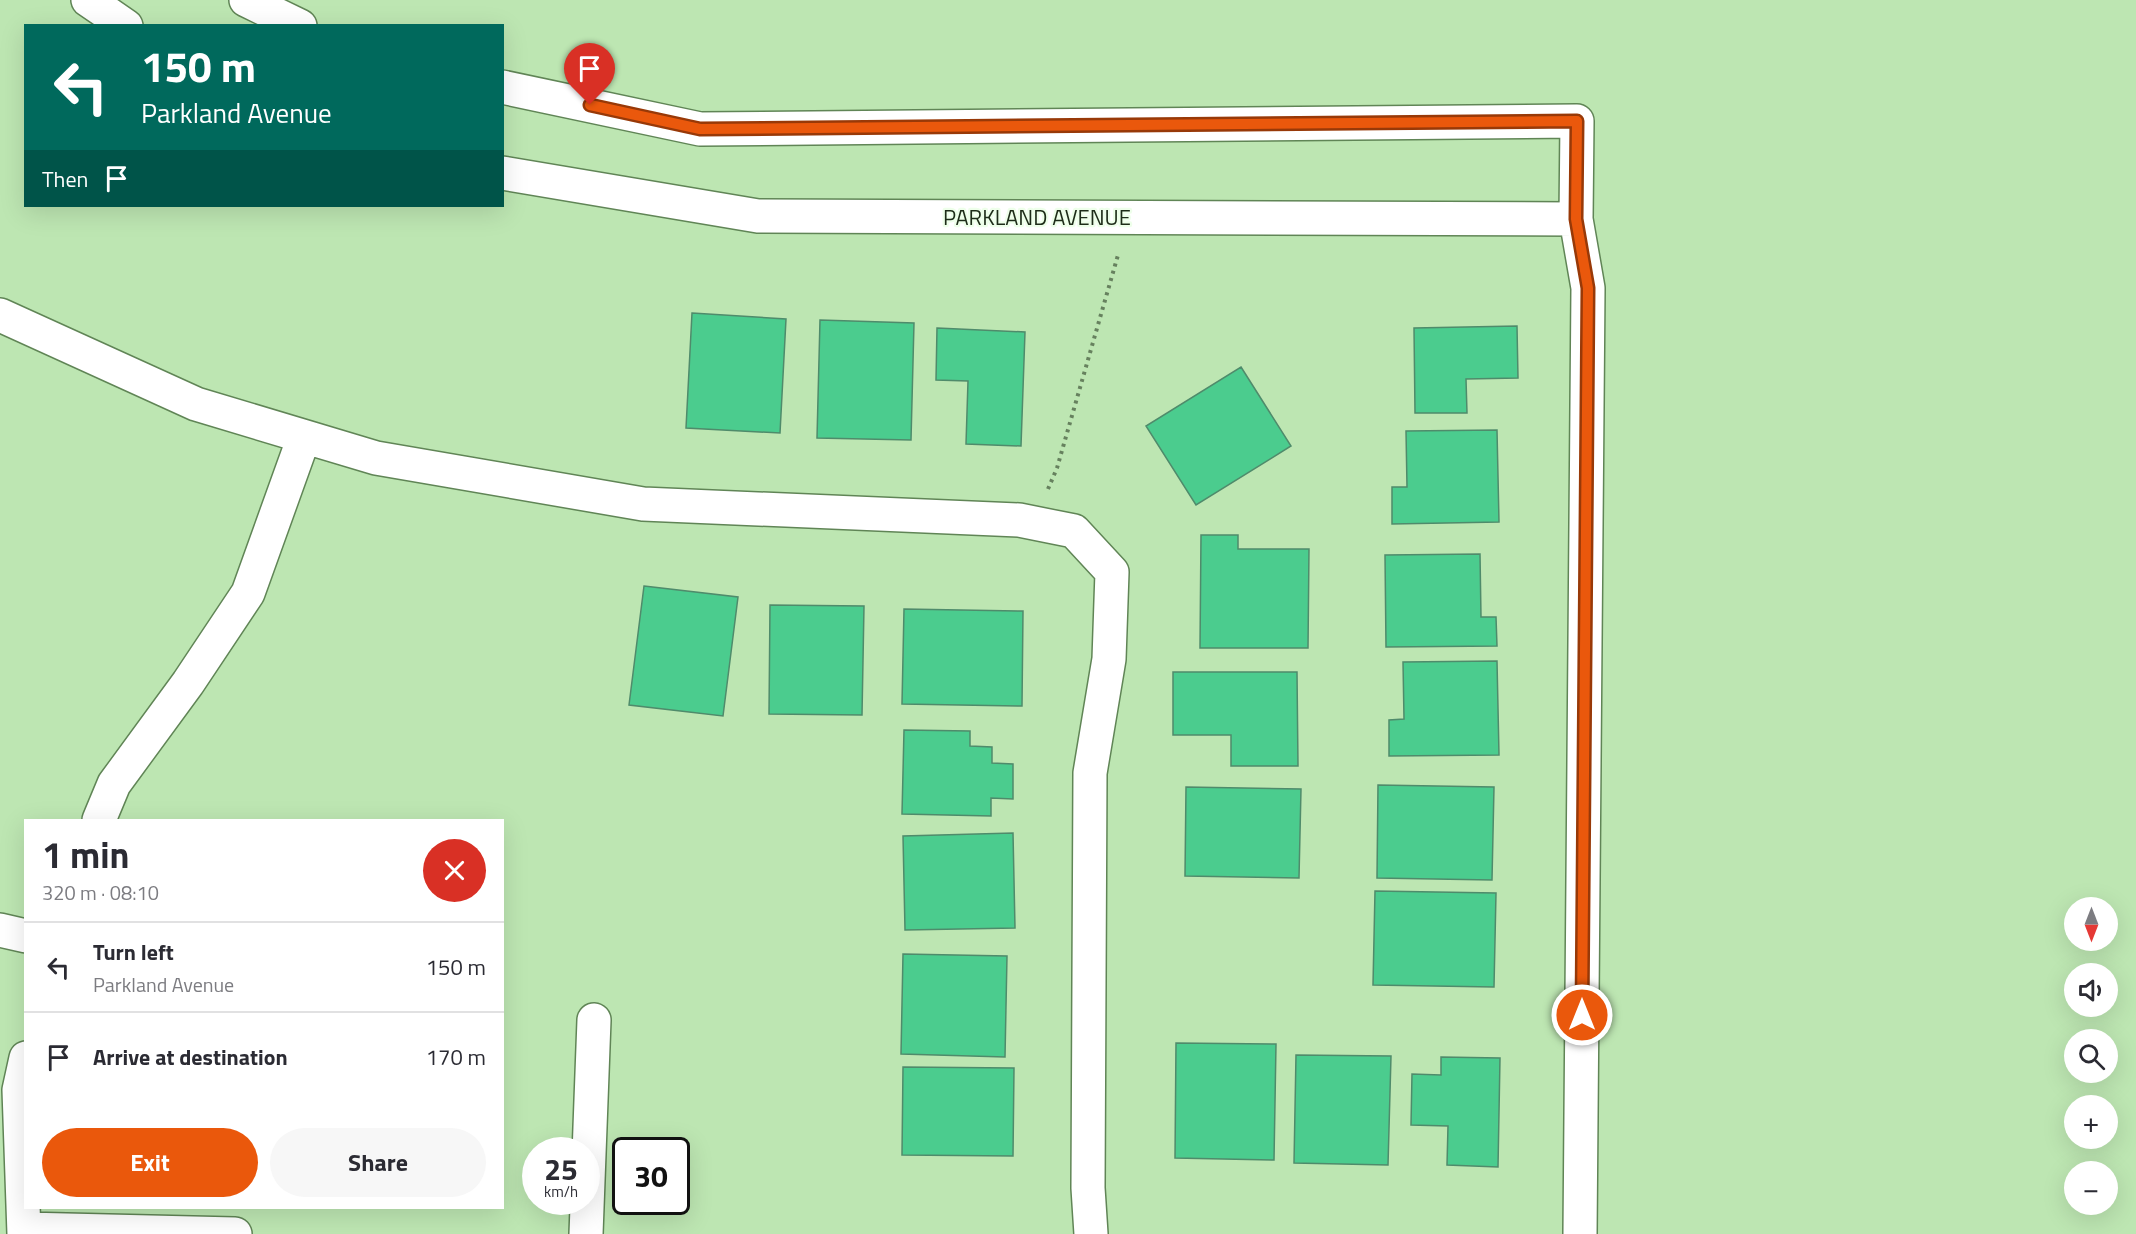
<!DOCTYPE html>
<meta charset="utf-8">
<style>
body{margin:0;font-family:"Titillium Web",sans-serif;background:#f7f7f7;color:#2b2b33;height:100vh;display:flex;flex-direction:column;font-size:22px;white-space:nowrap}
*{box-sizing:border-box;margin:0}
p{font-size:20px;color:#7c7c81}
.icon{flex:none;width:33px;height:33px;fill:none;stroke:currentColor;stroke-width:2;stroke-linecap:round;stroke-linejoin:round}
.map{position:relative;flex:1;overflow:hidden}
.drawer{position:absolute;left:24px;top:819px;width:480px;height:390px;display:flex;flex-direction:column;background:#fff;border-radius:0px;box-shadow:0 6px 24px #0002}
.drawer>*{flex:none}
.top-card{position:absolute;left:24px;top:24px;width:480px;height:183px;border-radius:0px;box-shadow:0 6px 24px #0002;background:#00695c;color:#fff;overflow:hidden}
.needle{width:39px;rotate:180deg}
.buttons{position:absolute;left:2064px;top:897px;display:grid;gap:12px}
.buttons a{display:grid;place-items:center;width:54px;height:54px;border-radius:50%;background:#fff;box-shadow:0 6px 24px #0002;font-size:30px}
.speed{position:absolute;left:522px;top:1137px;display:flex;gap:12px;font-size:30px;font-weight:700;text-align:center}
.speed>*{display:grid;place-content:center;width:78px;height:78px;border-radius:50%;background:#fff;box-shadow:0 6px 24px #0002;line-height:1}
.speed small{font-size:15px;font-weight:400}
.speed .limit{border:3px solid #111;border-radius:9px;background:#fff;color:#111}
.pin{position:absolute;display:grid;place-items:center;width:51px;height:51px;color:#fff;margin:-62px -26px;border-radius:50% 50% 50% 0;rotate:-45deg;box-shadow:0 0 6px #0007}
.pin .icon{rotate:45deg}
.me{position:absolute;width:66px;margin:-33px;rotate:0deg;stroke-linejoin:round;filter:drop-shadow(0 0 4px #0008)}
.turn{display:flex;align-items:center;gap:21px;height:126px;padding:0 18px;font-size:27px}
.turn .icon{width:78px;height:78px;stroke-width:2.5}
.turn b{display:block;font-size:42px;line-height:51px}
.then{display:flex;align-items:center;height:57px;padding:0 18px;background:#0003;gap:12px;font-size:22px}
.round{display:grid;place-items:center;flex:none;width:63px;height:63px;border-radius:32px;background:#f7f7f7}
.overview{display:flex;align-items:center;justify-content:space-between;height:102px;padding:0 18px}
h1{font-size:36px;font-weight:700;line-height:45px}
.primary-button{display:flex;gap:12px;margin-top:auto;padding:12px 18px}
.primary-button a{flex:1;height:69px;border-radius:36px;background:#ea580c;color:#fff;font-size:24px;font-weight:700;line-height:69px;text-align:center}
.primary-button a+a{background:#f7f7f7;color:#2b2b33}
ul{padding:0;list-style:none}
li{display:flex;align-items:center;gap:18px;height:90px;padding:0 18px;border-top:2px solid #e1e1e2}
li div{flex:1}
li b{display:block;font-size:22px}
li em{font-style:normal}
.map>svg:first-child{display:block}
</style>
<div class="map">
<svg width="2136" height="1234" viewBox="0 0 2136 1234">
<rect width="100%" height="100%" fill="#bde6b2"/>
<!-- building -->
<path fill="#4bcc8e" stroke="#4f8b6b" stroke-width="1.5" d="M692,313l94,6 -6,114 -94,-5z
M820,320l94,3 -3,117 -94,-2z
M1517,326l1,52 -52,1 1,34h-52l-1,-85z
M937,328l88,4 -4,114 -55,-2 2,-63 -32,-1z
M1241,367l50,79 -95,59 -50,-79z
M1497,430l2,92 -107,2v-37h15l-1,-56z
M1201,535h37v14h71l-1,99h-108z
M1480,554l1,63h15l1,29 -111,1 -1,-92z
M644,586l94,11 -15,119 -94,-11z
M770,605l94,1 -2,109 -93,-1z
M904,609l119,2 -1,95 -120,-2z
M1497,661l2,94 -110,1v-36l15,-1 -1,-57z
M1173,672h124l1,94h-67v-31h-58z
M904,730l66,1v15l22,1v16l21,1v35l-22,-1v18l-89,-2z
M1378,785l116,2 -2,93 -115,-2z
M1186,787l115,2 -2,89 -114,-2z
M1013,833l2,95 -110,2 -2,-94z
M1375,891l121,2 -2,94 -121,-2z
M903,954l104,2 -2,101 -104,-3z
M1176,1043l100,1 -2,116 -99,-2z
M1296,1055l95,1 -3,109 -94,-2z
M1441,1057l59,1 -2,109 -51,-2 1,-39 -37,-1 1,-51 29,1z
M903,1067l111,1 -1,88 -111,-1z"/>
<g fill="none" stroke-linecap="round" stroke-linejoin="round">
<!-- street casing -->
<g stroke="#608556" stroke-width="36">
<path id="street" d="M88,0l38,26
M246,0l54,26
M502,87l198,42 877,-8 -1,98 12,69 -8,946
M502,173l256,43 818,3
M0,315l196,89 180,54 267,46 376,16 55,11 38,41 -3,87 -19,114 -2,415 3,46
M99,820l15,-36 74,-101 60,-90 56,-156
M0,930l26,6
M24,1229l211,5
M24,1234l-5,-144 7,-32
M586,1234l8,-214"/>
</g>
<!-- path -->
<path stroke="#66815e" stroke-width="4" stroke-dasharray="3 4.5" stroke-linecap="butt" d="M1048,489l9,-21 61,-213"/>
<!-- street -->
<use href="#street" stroke="#fff" stroke-width="33"/>
</g>
<g fill="none" stroke-linecap="round" stroke-linejoin="round">
<!-- route casing -->
<g stroke="#983908" stroke-width="15">
<path id="route" d="M590,105l110,24 877,-8 -1,98 12,69 -6,727"/>
</g>
<!-- route -->
<use href="#route" stroke="#ea580c" stroke-width="10"/>
</g>
<g text-anchor="middle" stroke-width="4.5" stroke-linejoin="round" paint-order="stroke">
<!-- street labels -->
<g font-size="22" fill="#1d2c18" stroke="#eeffea">
<text x="1037" y="225">PARKLAND AVENUE</text>
</g>
</g>
</svg>
<div class="buttons">
<a><svg class="needle" viewBox="-14 -14 28 28"><path d="M0-13l5 13h-10z" fill="#e53935"/><path d="M0 13l5-13h-10z" fill="#7c7c81"/></svg></a>
<a><svg class="icon" aria-label="sound" viewBox="0 0 24 24"><path d="M4 9h4l5-4v14l-5-4H4zM17 9q2 3 0 6"/></svg></a>
<a><svg class="icon" aria-label="search" viewBox="0 0 24 24"><circle cx="10" cy="10" r="6"/><path d="M15 15l6 6"/></svg></a>
<a>+</a>
<a>−</a>
</div>
<div class="speed"><div>25<small>km/h</small></div><div class="limit">30</div></div>
<div class="pin" style="left:590px;top:105px;background:#d93025"><svg class="icon" aria-label="arrive" viewBox="0 0 24 24"><path d="M6 21V4h12l-3 4 3 4H6"/></svg></div>
<svg class="me" style="left:1582px;top:1015px" viewBox="-20 -20 40 40"><circle r="17" fill="#ea580c" stroke="#fff" stroke-width="3"/><path d="M0-11L8 9 0 5-8 9z" fill="#fff"/></svg>
<div class="top-card">
<div class="turn"><svg class="icon" aria-label="left" viewBox="0 0 24 24"><path d="M17 20v-9H6M10 6l-5 5 5 5"/></svg><div><b>150 m</b>Parkland Avenue</div></div>
<div class="then">Then<svg class="icon" aria-label="arrive" viewBox="0 0 24 24"><path d="M6 21V4h12l-3 4 3 4H6"/></svg></div>
</div>
<section class="drawer">
<div class="overview"><div><h1>1 min</h1><p>320 m · 08:10</p></div><a class="round" style="background:#d93025;color:#fff"><svg class="icon" aria-label="close" viewBox="0 0 24 24"><path d="M6 6l12 12M18 6L6 18"/></svg></a></div>
<ul>
<li><svg class="icon" aria-label="left" viewBox="0 0 24 24"><path d="M17 20v-9H6M10 6l-5 5 5 5"/></svg><div><b>Turn left</b><p>Parkland Avenue</p></div><em>150 m</em></li>
<li><svg class="icon" aria-label="arrive" viewBox="0 0 24 24"><path d="M6 21V4h12l-3 4 3 4H6"/></svg><div><b>Arrive at destination</b></div><em>170 m</em></li>
</ul>
<div class="primary-button"><a>Exit</a><a>Share</a></div>
</section>
</div>
